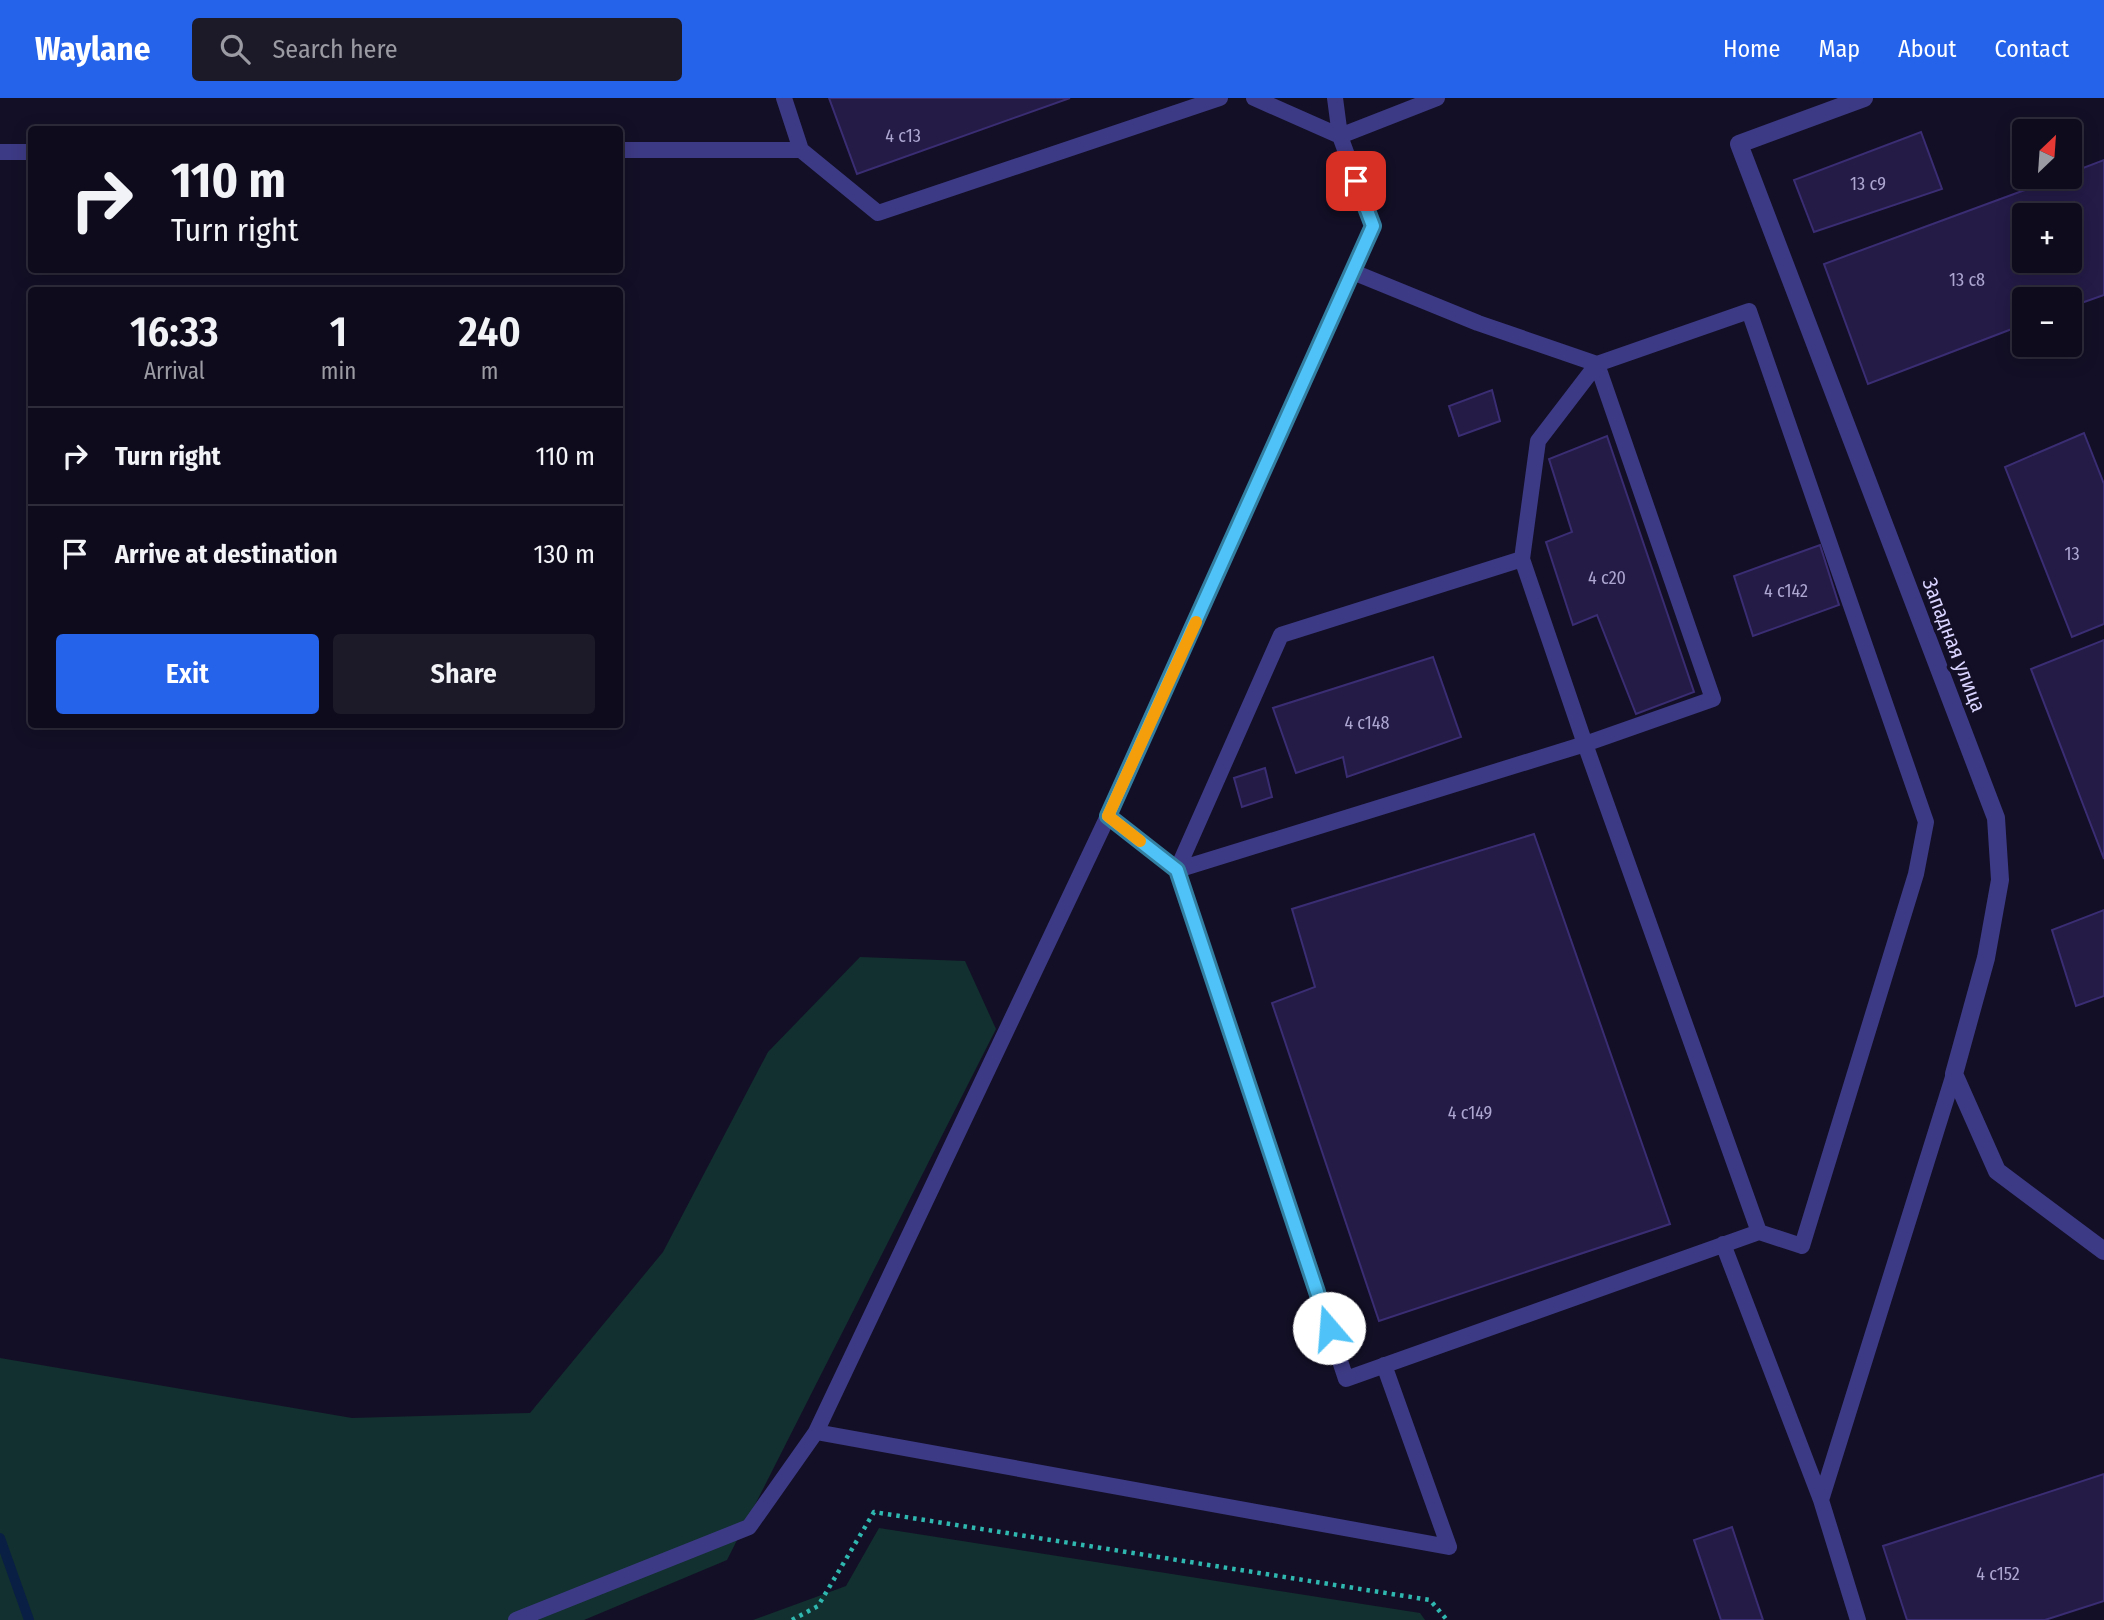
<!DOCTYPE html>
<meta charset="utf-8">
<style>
body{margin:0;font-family:"Fira Sans Condensed",sans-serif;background:#1c1929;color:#f1f3f6;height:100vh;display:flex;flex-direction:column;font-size:26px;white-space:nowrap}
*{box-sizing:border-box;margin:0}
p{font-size:23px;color:#9b9ba3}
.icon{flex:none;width:38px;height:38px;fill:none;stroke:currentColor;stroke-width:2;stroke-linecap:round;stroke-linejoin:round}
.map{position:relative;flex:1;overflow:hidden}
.drawer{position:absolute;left:28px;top:189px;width:595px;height:441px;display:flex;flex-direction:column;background:#0e0b1c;border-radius:7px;box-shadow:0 4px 18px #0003,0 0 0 2px #2e2b3b}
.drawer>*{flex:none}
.guide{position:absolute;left:28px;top:28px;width:595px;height:147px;border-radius:7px;box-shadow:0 4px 18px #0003,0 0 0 2px #2e2b3b;background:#0e0b1c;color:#f1f3f6;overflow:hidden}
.needle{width:46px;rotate:25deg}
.fabs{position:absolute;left:2012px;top:21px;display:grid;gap:14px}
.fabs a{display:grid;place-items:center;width:70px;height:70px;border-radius:7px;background:#0e0b1c;box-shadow:0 4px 18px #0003,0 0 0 2px #2e2b3b;font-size:35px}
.pin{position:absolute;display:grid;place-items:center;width:60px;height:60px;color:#fff;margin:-30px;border-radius:14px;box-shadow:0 4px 10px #0006}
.me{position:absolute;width:77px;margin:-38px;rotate:342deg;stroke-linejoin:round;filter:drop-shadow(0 0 5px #0008)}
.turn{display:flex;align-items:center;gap:24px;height:147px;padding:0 28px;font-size:32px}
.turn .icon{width:91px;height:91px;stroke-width:2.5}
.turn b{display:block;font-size:49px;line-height:60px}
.eta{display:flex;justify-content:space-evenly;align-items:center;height:119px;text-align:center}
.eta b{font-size:42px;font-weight:600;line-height:49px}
.button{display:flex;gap:14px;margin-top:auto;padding:14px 28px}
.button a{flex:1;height:80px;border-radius:7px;background:#2563eb;color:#fff;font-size:28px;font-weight:600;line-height:80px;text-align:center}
.button a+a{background:#1c1929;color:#f1f3f6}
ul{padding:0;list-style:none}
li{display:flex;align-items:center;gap:21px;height:98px;padding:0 28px;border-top:2px solid #2e2b3b}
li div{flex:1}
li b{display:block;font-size:26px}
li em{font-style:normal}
header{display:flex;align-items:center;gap:42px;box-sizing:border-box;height:98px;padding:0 35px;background:#2563eb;color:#fff}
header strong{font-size:33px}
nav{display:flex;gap:38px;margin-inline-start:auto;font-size:24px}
.search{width:490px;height:63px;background:#1c1929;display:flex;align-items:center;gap:18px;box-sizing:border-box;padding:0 24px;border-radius:7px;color:#9b9ba3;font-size:26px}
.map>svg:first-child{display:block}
</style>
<header>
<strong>Waylane</strong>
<div class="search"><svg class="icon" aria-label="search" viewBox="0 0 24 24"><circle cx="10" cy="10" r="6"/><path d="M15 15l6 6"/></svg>Search here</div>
<nav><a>Home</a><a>Map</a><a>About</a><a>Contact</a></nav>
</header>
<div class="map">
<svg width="2104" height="1522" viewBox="0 0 2104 1522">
<rect width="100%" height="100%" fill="#130f26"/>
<!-- green -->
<path fill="#12302f" d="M860,859l105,4 31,68 -269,531 -143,60h-584v-262l352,60 178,-5 133,-161 105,-200z
M879,1430l541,85 5,7h-672l93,-34z"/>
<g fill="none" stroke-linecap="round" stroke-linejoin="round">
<!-- stream -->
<path stroke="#0a1f44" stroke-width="10" d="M0,1440l29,82"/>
</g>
<!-- building -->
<path fill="#241b47" stroke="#3b2d73" stroke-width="2" fill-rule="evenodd" d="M829,0h241l-213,76z
M1921,34l21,57 -128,43 -20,-52z
M2104,62v135l-34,12v-8h-45v25l-157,60 -44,-120 236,-87h10v-4zM2025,117h45v46h-45z
M1492,292l8,31 -41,15 -10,-30z
M2084,335l20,51v140l-32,13 -67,-170z
M1607,338l87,256 -58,22 -39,-99 -24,10 -27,-83 26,-10 -23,-73z
M1820,447l19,60 -86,31 -19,-60z
M2104,542v219l-73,-190z
M1433,559l28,80 -114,40 -4,-20 -47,16 -23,-65z
M1265,670l7,29 -30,10 -8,-29z
M1534,736l136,390 -291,97 -107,-318 43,-16 -23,-78z
M2104,812v86l-28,10 -24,-76z
M2104,1376v127l-59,19h-138l-24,-74z
M1732,1429l31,93h-42l-27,-80z"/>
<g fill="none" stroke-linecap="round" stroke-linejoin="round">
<!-- path -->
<path stroke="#2fb8b0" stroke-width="4.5" stroke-dasharray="3.5 5" stroke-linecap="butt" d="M792,1522l26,-14 56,-94 556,88 17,20"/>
<!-- lane -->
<path stroke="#3d3a85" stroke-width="16" d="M784,0l17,52
M1254,0l86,38 -5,-38
M620,52h181l77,63 342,-115
M0,54h32
M1353,174l125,51 119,41 152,-53 177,511 -10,52 -114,372 -43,-14
M1522,461l16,-118 59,-77
M1108,718l69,54 408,-126 174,488 -413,147 -169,-509 104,-235 241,-76 63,185 128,-45 -116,-335
M1723,1146l98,256
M1384,1267l65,182
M816,1334l633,115
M516,1522l233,-93 67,-95 292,-616 265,-590 -33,-90 97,-38
M1858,1522l-37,-120 133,-426"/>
<!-- street -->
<path stroke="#3d3a85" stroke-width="18" d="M1864,0l-125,46 257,674 4,62 -14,78 -32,116 43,97 107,80"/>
</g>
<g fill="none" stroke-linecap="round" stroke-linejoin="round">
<!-- route casing -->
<g stroke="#337fa1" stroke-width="18">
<path id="route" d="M1329,1230l-152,-458 -69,-54 265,-590 -17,-45"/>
</g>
<!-- route -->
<use href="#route" stroke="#4fc3f7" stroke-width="12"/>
<!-- slow -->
<path stroke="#f59e0b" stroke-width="12" d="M1140,743l-32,-25 88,-194"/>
</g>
<g text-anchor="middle" stroke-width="7" stroke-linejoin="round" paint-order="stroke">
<!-- number labels -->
<g font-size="18" fill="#aca6d1">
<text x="903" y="44">4 с13</text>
<text x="1868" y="92">13 с9</text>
<text x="1967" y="188">13 с8</text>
<text x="2072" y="462">13</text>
<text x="1607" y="486">4 с20</text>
<text x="1786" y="499">4 с142</text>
<text x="1367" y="631">4 с148</text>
<text x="1470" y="1021">4 с149</text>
<text x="1998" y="1482">4 с152</text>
</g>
<!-- street labels -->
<g font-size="21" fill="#d9d4ff" stroke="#130f26">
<text transform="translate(1954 547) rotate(69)" y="7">Западная улица</text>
</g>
</g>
</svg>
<div class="fabs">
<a><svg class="needle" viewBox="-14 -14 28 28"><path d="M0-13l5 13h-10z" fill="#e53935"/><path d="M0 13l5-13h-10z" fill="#9b9ba3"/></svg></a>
<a>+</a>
<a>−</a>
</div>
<div class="pin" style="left:1356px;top:83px;background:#d93025"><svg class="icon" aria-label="arrive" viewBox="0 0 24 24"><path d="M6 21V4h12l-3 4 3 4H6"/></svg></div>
<svg class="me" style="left:1329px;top:1230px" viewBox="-20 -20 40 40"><circle r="19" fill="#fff"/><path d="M0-13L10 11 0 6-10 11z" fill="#4fc3f7"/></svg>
<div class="guide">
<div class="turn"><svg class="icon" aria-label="right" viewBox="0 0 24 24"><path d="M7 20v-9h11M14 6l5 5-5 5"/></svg><div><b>110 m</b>Turn right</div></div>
</div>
<section class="drawer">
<div class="eta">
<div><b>16:33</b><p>Arrival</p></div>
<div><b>1</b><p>min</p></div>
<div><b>240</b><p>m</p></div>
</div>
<ul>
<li><svg class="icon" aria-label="right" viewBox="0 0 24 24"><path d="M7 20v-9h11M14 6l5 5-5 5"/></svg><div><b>Turn right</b></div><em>110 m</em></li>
<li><svg class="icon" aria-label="arrive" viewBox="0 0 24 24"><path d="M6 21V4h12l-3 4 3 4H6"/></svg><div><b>Arrive at destination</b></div><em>130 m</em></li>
</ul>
<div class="button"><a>Exit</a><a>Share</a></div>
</section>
</div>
